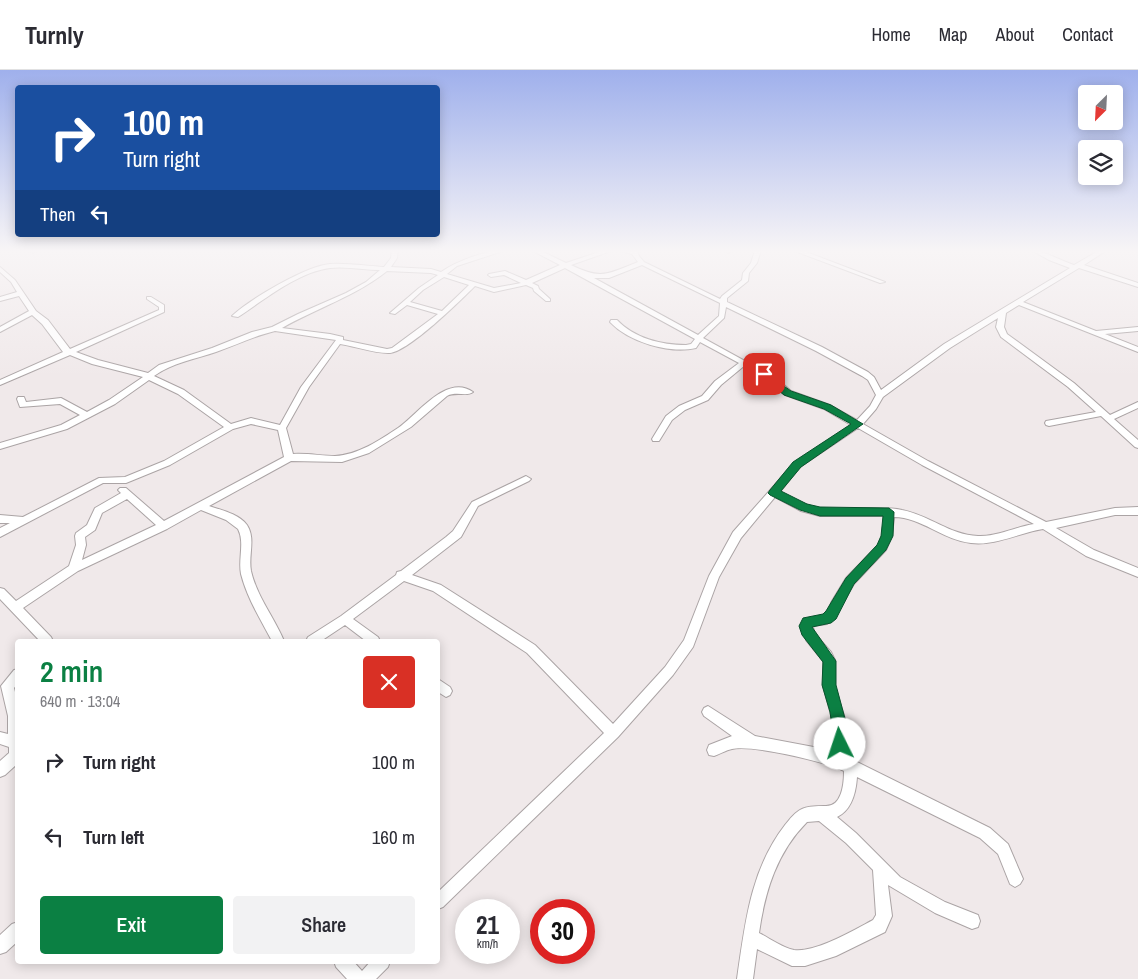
<!DOCTYPE html>
<meta charset="utf-8">
<style>
body{margin:0;font-family:"Archivo Narrow",sans-serif;background:#f2f2f3;color:#2b2b33;height:100vh;display:flex;flex-direction:column;font-size:19px;white-space:nowrap}
*{box-sizing:border-box;margin:0}
p{font-size:16px;color:#7c7c81}
.icon{flex:none;width:28px;height:28px;fill:none;stroke:currentColor;stroke-width:2;stroke-linecap:round;stroke-linejoin:round}
.map{position:relative;flex:1;overflow:hidden}
.panel{position:absolute;left:15px;top:569px;width:425px;height:325px;display:flex;flex-direction:column;background:#fff;border-radius:5px;box-shadow:0 2px 12px #0003}
.panel>*{flex:none}
.banner{position:absolute;left:15px;top:15px;width:425px;height:152px;border-radius:5px;box-shadow:0 2px 12px #0003;background:#1a4fa0;color:#fff;overflow:hidden}
.needle{width:32px;rotate:204deg}
.controls{position:absolute;left:1078px;top:15px;display:grid;gap:10px}
.controls a{display:grid;place-items:center;width:45px;height:45px;border-radius:5px;background:#fff;box-shadow:0 2px 12px #0003;font-size:25px}
.speed{position:absolute;left:455px;top:829px;display:flex;gap:10px;font-size:25px;font-weight:700;text-align:center}
.speed>*{display:grid;place-content:center;width:65px;height:65px;border-radius:50%;background:#fff;box-shadow:0 2px 12px #0003;line-height:1}
.speed small{font-size:12px;font-weight:400}
.speed .limit{border:8px solid #d22;background:#fff;color:#111}
.pin{position:absolute;display:grid;place-items:center;width:42px;height:42px;color:#fff;margin:-21px;border-radius:10px;box-shadow:0 2px 8px #0006}
.me{position:absolute;width:55px;margin:-28px;rotate:356deg;stroke-linejoin:round;filter:drop-shadow(0 0 4px #0008)}
.turn{display:flex;align-items:center;gap:18px;height:105px;padding:0 25px;font-size:22px}
.turn .icon{width:65px;height:65px;stroke-width:2.5}
.turn b{display:block;font-size:35px;line-height:42px}
.then{display:flex;align-items:center;height:48px;padding:0 25px;background:#0003;gap:10px;font-size:19px}
.round{display:grid;place-items:center;flex:none;width:52px;height:52px;border-radius:5px;background:#f2f2f3}
.summary{display:flex;align-items:center;justify-content:space-between;height:85px;padding:0 25px}
h1{font-size:30px;font-weight:600;line-height:38px;color:#0b8043}
.primary-button{display:flex;gap:10px;margin-top:auto;padding:10px 25px}
.primary-button a{flex:1;height:58px;border-radius:5px;background:#0b8043;color:#fff;font-size:20px;font-weight:600;line-height:58px;text-align:center}
.primary-button a+a{background:#f2f2f3;color:#2b2b33}
ul{padding:0;list-style:none}
li{display:flex;align-items:center;gap:15px;height:75px;padding:0 25px}
li div{flex:1}
li b{display:block;font-size:19px}
li em{font-style:normal}
header{display:flex;align-items:center;gap:30px;box-sizing:border-box;height:70px;padding:0 25px;background:#fff;border-bottom:1px solid #e1e1e2}
header strong{font-size:24px}
nav{display:flex;gap:28px;margin-inline-start:auto;font-size:18px}
.map>svg:first-child{display:block}
</style>
<header>
<strong>Turnly</strong>
<nav><a>Home</a><a>Map</a><a>About</a><a>Contact</a></nav>
</header>
<div class="map">
<svg width="1138" height="909" viewBox="0 0 1138 909">
<rect width="100%" height="100%" fill="#f0e9ea"/>
<g fill="none" stroke-linecap="round" stroke-linejoin="round">
<!-- minor casing -->
<g stroke="#aba4a5" stroke-width="2">
<path id="minor" d="M29,180h6l1,1 -3,2z
M392,180h6l-1,8 -6,9 40,2 10,3c16,-11 45,-22 65,-22l-49,16 -10,8 47,14 27,-5 -17,-8 -13,2 -3,-2 1,-1 16,-3 21,9 34,-15 -29,-15h8l27,13 39,-13h9l-43,15c30,15 37,9 67,-3l-6,-8 -14,-4 19,2 2,4 5,6 76,37 2,-3 20,-16 1,-7 8,-10 4,-13h6l-4,13 -8,10 -1,8 -21,17v4l95,45 46,25 6,5 7,13 63,-46 126,-76 -21,-8 -18,-10c11,0 31,11 43,15l26,-15h7l-23,15 54,18v4l-59,-19 -56,34 73,29 42,-4v4l-33,3 33,13v5l-119,-47 -13,8 -2,14 3,7 67,49 36,32 28,-13v6l-24,11 24,21v8l-3,-1 -34,-31 -52,10 -3,-1 -1,-2 1,-2 50,-9 -28,-25 -67,-50 -5,-10 2,-9 -48,30 -67,49 -7,12 -13,15 65,37 118,61 69,-14 23,-1v8h-23l-59,13 38,22 44,18v9l-52,-21 -43,-27c-24,4 -48,17 -72,14 -28,-3 -50,-26 -77,-26l-2,19 -6,14 -32,34 -13,21 -5,13 -9,6 -14,2 1,7 17,19 4,8v26l11,36 1,22 8,17 135,67 18,16 15,35 -3,5 -5,3 -5,-3 -12,-30 -18,-16 -123,-61c-1,15 -5,33 -20,40l19,16 44,44 45,25 33,13 2,6 -2,6 -6,2 -37,-16 -47,-28 4,31 -7,16 -49,24 -31,10h-13l-35,-17 -4,30h-16c8,-54 13,-109 48,-154 5,-6 10,-13 17,-16 6,-3 15,-3 22,-3 18,2 20,-22 20,-35 -17,-9 -94,-27 -112,-22 -6,1 -12,5 -18,7l-5,-1 -2,-5 2,-5 23,-9 -28,-20 -2,-4 2,-4 4,-2 47,30 64,12 20,7 -6,-13v-20l-10,-36v-25l-17,-21 -5,-13 3,-8 20,-4 3,-3 5,-11 14,-23 32,-33 4,-9 2,-20h-64l-19,-5 -26,-14 -34,41 -22,39 -26,70 -20,28 -55,62 -175,170 -5,2v-17l166,-159 -77,-80 -94,-62 -29,-10 -51,38 25,18 2,4h-14l-21,-16 -24,16h-15l2,-4 33,-21 55,-41 1,-3 4,-1 45,-34 7,-6 19,-29 54,-26 5,3 -2,2 -51,25 -17,31 -49,38 29,10 94,60 78,79 52,-57 19,-27 25,-64 24,-44 61,-69 57,-38 -27,-16 -39,-14 -15,-13 -26,-16 -23,19 -13,15 -23,10 -13,10 -13,21h-6l-1,-2 14,-23 13,-10 23,-10 13,-15 24,-18 -39,-21 -4,6c-27,6 -67,-6 -86,-26l1,-2h6c17,18 44,25 69,25l5,-1 4,-5 -130,-71 -33,15 6,3 1,3 11,10v2h-4l-12,-10 -1,-3 -7,-3 -32,7 -19,-6c-15,15 -66,65 -85,67 -13,1 -36,-7 -50,-9l-31,43 -23,41 7,26c14,-1 28,2 42,2 23,-1 45,-16 63,-28 19,-13 49,-55 75,-36 -6,5 -17,-1 -26,4l-36,31 -42,26 -27,9 -51,-1 -82,45c12,4 30,8 38,19 9,14 1,30 4,46 6,26 23,46 33,70h-12c-11,-21 -25,-43 -31,-67 -3,-15 4,-32 -3,-45l-12,-9 -25,-10 -34,19 -89,42 -55,37 28,29 2,4h-13l-40,-42v-11l4,1 12,12 53,-35 7,-21 -1,-9 1,-3 11,-8 8,-17 26,-15 -3,-3 2,-2h6l38,33 120,-64 -6,-27 -27,-6 -18,5 -63,36 -44,18h-23l-103,54v-9l10,-5h-10v-8l23,2 76,-39 26,-1 39,-16 60,-34 -46,-33 -29,-14 -34,24 -48,25 -67,20v-6l61,-18 19,-10 -20,-11 -40,3 -3,-8 1,-2h6l2,5 35,-4 26,14 22,-12 34,-23 -51,-13 -22,-9 -70,30v-5l63,-28 -21,-28 -10,-9 -32,17v-5l29,-16 -10,-15 -19,5v-4l17,-5 -6,-10 -11,-10v-5l15,13 21,31 12,9 22,29 89,-39v-3l-12,-8v-2h4l13,8v7l-88,40 22,8 50,13 11,-8 53,-17 40,-16 20,-5 26,-13 48,-21 20,-11 14,-12c-16,0 -35,-4 -50,-2 -32,4 -66,32 -92,49l-6,-1c18,-17 74,-50 98,-52 18,-1 37,2 54,3l7,-9zM642,195l78,38 -1,13 -21,19 -104,-57h15zM387,201l44,2 7,2 -19,13 -29,25 5,1 12,-9 31,9 -46,34 -5,1 -44,-9v-3l-13,-3 -48,-6c35,-20 74,-32 105,-57zM444,207l25,8 -27,26 -32,-9 13,-12zM726,237l90,44 46,25 6,4 8,15 -6,11 -13,14 -27,-15 -39,-14 -15,-13 -73,-40 21,-20zM275,261l61,9 -35,47 -21,38 -29,-7 -20,6 -47,-34 -30,-14c18,-13 41,-17 62,-24 20,-7 38,-16 59,-21zM858,358l64,37 112,59c-19,3 -37,13 -56,12 -28,-1 -49,-21 -76,-26 -27,-6 -57,3 -84,-2 -14,-3 -26,-10 -38,-16l20,-25zM127,429l29,26 -74,35 4,-15 -1,-8 10,-7 7,-17zM819,751l27,22 27,27 3,45 -3,5c-19,10 -58,33 -79,30 -11,-2 -25,-12 -35,-17 6,-42 18,-81 48,-111z
M725,180h6v1l-3,2z
M792,180h9l84,32 -5,1z
M18,599v14l-4,5 4,16v61h-2l-11,10 -5,2v-16l9,-8v-6l-9,-3v-12l8,2v-18l-7,-30 13,-16z
M438,609l12,8 2,4 -2,4 -4,2 -8,-5z
M18,852v19l-12,11 -6,2v-19l12,-11z
M334,891h19l9,10 9,-10h19l-2,6 -12,12h-29l-11,-12z"/>
</g>
<!-- minor -->
<use href="#minor" fill="#fff" fill-rule="evenodd"/>
</g>
<!-- sky -->
<linearGradient id="sky" x2="0" y2="1"><stop stop-color="#9fb0ec"/><stop offset="0.59" stop-color="#f8f5f6"/><stop offset="1" stop-color="#f8f5f6" stop-opacity="0"/></linearGradient>
<rect width="1138" height="307" fill="url(#sky)"/>
<!-- route -->
<path fill="#0b8043" stroke="#07532c" d="M764,302l27,19 40,14 32,19 -62,43 -20,24 26,13 13,3 69,1 5,4 -1,24 -7,14 -32,34 -18,35 -5,4 -19,4 24,34v24l12,45v14l-2,5 -6,3 -5,-3 -5,-37 -8,-27 1,-23 -21,-27 -3,-9 4,-8 20,-4 3,-3 20,-33 31,-33 4,-9 2,-20h-63l-20,-6 -30,-15 -2,-2 2,-3 23,-28 58,-38 -27,-15 -40,-14 -23,-19v-3z"/>
</svg>
<div class="controls">
<a><svg class="needle" viewBox="-14 -14 28 28"><path d="M0-13l5 13h-10z" fill="#e53935"/><path d="M0 13l5-13h-10z" fill="#7c7c81"/></svg></a>
<a><svg class="icon" aria-label="layers" viewBox="0 0 24 24"><path d="M12 4l9 5-9 5-9-5zM3 14l9 5 9-5"/></svg></a>
</div>
<div class="speed"><div>21<small>km/h</small></div><div class="limit">30</div></div>
<div class="pin" style="left:764px;top:304px;background:#d93025"><svg class="icon" aria-label="arrive" viewBox="0 0 24 24"><path d="M6 21V4h12l-3 4 3 4H6"/></svg></div>
<svg class="me" style="left:840px;top:674px" viewBox="-20 -20 40 40"><circle r="19" fill="#fff"/><path d="M0-13L10 11 0 6-10 11z" fill="#0b8043"/></svg>
<div class="banner">
<div class="turn"><svg class="icon" aria-label="right" viewBox="0 0 24 24"><path d="M7 20v-9h11M14 6l5 5-5 5"/></svg><div><b>100 m</b>Turn right</div></div>
<div class="then">Then<svg class="icon" aria-label="left" viewBox="0 0 24 24"><path d="M17 20v-9H6M10 6l-5 5 5 5"/></svg></div>
</div>
<section class="panel">
<div class="summary"><div><h1>2 min</h1><p>640 m · 13:04</p></div><a class="round" style="background:#d93025;color:#fff"><svg class="icon" aria-label="close" viewBox="0 0 24 24"><path d="M6 6l12 12M18 6L6 18"/></svg></a></div>
<ul>
<li><svg class="icon" aria-label="right" viewBox="0 0 24 24"><path d="M7 20v-9h11M14 6l5 5-5 5"/></svg><div><b>Turn right</b></div><em>100 m</em></li>
<li><svg class="icon" aria-label="left" viewBox="0 0 24 24"><path d="M17 20v-9H6M10 6l-5 5 5 5"/></svg><div><b>Turn left</b></div><em>160 m</em></li>
</ul>
<div class="primary-button"><a>Exit</a><a>Share</a></div>
</section>
</div>
